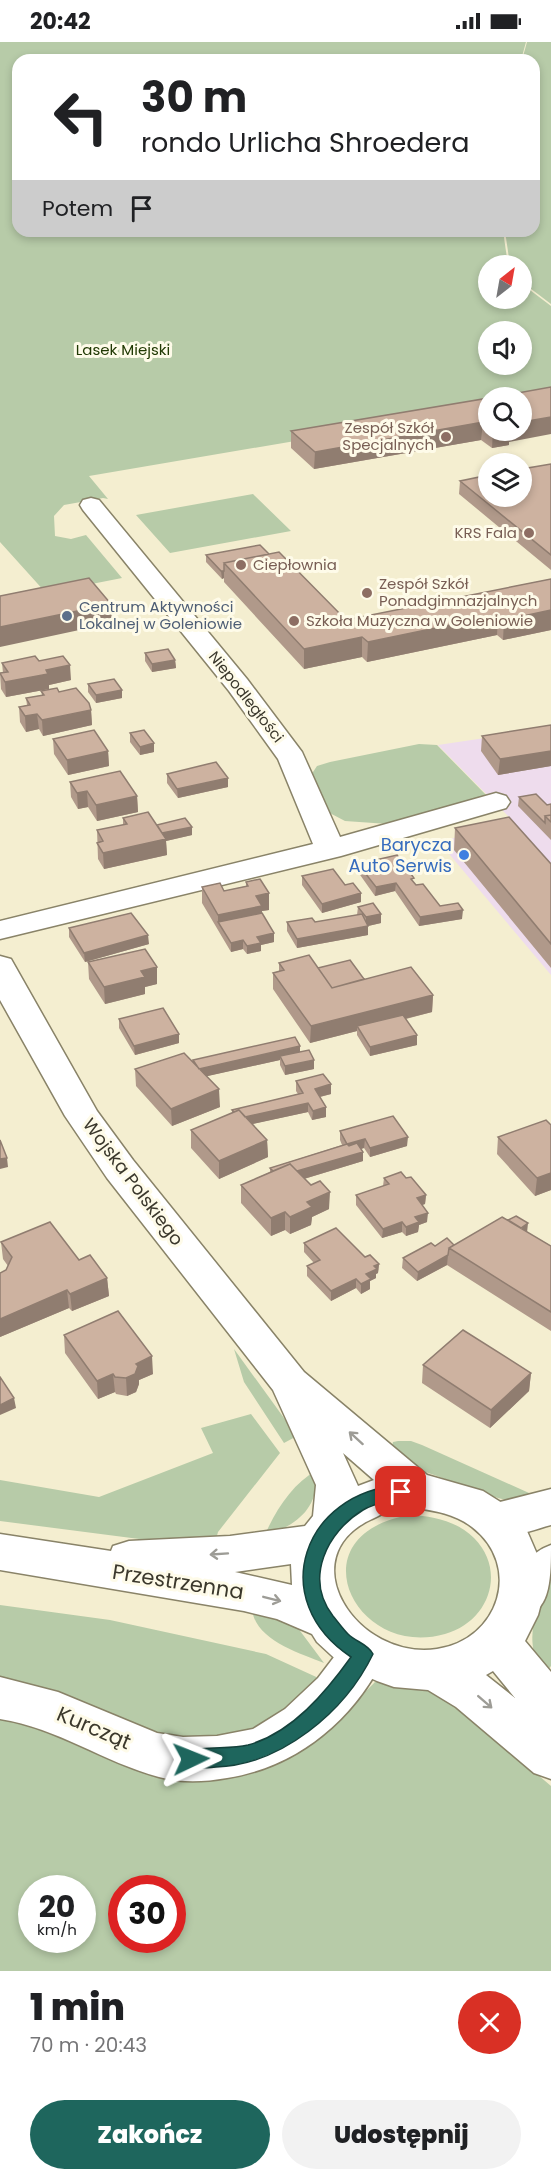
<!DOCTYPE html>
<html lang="pl">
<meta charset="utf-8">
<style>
body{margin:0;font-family:Poppins,sans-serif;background:#f2f2f2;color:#202124;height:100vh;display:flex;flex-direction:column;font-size:22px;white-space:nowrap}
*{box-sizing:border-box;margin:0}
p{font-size:20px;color:#757577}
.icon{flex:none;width:33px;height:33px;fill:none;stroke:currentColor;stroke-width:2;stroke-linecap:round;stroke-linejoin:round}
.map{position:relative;height:1929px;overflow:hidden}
.panel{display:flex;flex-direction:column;background:#fff;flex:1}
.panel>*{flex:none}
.guide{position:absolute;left:12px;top:12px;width:528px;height:183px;border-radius:18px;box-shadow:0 3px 9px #0003;background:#fff;color:#202124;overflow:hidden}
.needle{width:39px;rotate:31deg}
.tools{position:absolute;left:478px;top:213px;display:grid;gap:12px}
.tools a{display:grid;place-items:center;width:54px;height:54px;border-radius:50%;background:#fff;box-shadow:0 3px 9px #0003;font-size:30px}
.speed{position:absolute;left:18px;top:1833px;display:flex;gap:12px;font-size:30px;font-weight:700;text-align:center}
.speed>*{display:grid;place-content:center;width:78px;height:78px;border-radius:50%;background:#fff;box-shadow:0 3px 9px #0003;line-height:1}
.speed small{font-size:15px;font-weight:400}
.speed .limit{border:9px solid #d22;background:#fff;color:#111}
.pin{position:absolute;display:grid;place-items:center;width:51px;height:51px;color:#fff;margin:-26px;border-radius:12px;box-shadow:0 3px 9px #0006}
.me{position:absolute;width:66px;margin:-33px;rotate:88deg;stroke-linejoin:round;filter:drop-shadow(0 0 4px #0008)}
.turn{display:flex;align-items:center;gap:21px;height:126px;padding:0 30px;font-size:27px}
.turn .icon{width:78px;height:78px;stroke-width:2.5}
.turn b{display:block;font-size:42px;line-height:51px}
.then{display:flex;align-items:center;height:57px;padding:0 30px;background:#0003;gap:12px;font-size:22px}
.round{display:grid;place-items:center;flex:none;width:63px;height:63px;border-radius:32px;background:#f2f2f2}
.headline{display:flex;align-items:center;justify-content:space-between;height:102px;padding:0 30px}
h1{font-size:36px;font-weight:800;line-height:45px}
.primary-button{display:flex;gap:12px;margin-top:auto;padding:12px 30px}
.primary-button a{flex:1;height:69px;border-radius:36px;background:#1e665d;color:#fff;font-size:24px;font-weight:800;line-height:69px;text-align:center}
.primary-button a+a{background:#f2f2f2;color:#202124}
.status{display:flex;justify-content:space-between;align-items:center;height:42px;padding:0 30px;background:#fff;direction:ltr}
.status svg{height:16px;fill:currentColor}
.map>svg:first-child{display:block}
</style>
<div class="status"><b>20:42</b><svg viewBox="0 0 49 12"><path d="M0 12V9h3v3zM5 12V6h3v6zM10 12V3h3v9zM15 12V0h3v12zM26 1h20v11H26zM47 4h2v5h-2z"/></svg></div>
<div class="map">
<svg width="551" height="1929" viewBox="0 0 551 1929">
<rect width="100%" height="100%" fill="#f4eed0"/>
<!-- industrial -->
<path fill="#eedced" d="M551,686v247l-112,-133 75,-20 -76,-77z"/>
<!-- green -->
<path fill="#b7cba8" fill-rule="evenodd" d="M0,0h526l-5,18h-503v171h485l5,34 -19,1v32h33v-14l29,22v92h-62v10l-400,68 19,23 -5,-1 -39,7 -10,11 1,20 16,3 15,-4 36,43 -76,15 -46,-51zM489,290h33v32h-33z
M527,0h24v262l-29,-22v-16l-12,-1 -5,-34h29v-171h-12z
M253,452l38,37 -121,22 -34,-38z
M419,702l18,1 53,54 -102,25 -43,-3 -21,-11 -13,-35 6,-9 13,-4z
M234,1307l63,87 -13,7 -40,-61z
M251,1372l29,39 -62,79 -3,11 -68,-3 -147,-19v-41l99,17 114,-44 -12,-25z
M398,1399h13l11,4 116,52 -28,4 -12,-3 -75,-27 -31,-25 1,-4z
M317,1428c2,39 -19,54 -53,67 11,-26 28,-53 53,-67z
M410,1473c23,1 47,6 64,23 33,33 15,84 -29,96 -91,26 -151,-100 -35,-119z
M551,1538v86l-4,5c-4,-6 -12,-13 -13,-19 -6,-24 5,-52 17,-72z
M0,1563l110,15 156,34 94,43 15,-15 15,-3h10l45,17 106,90v185h-551zM32,1846h50v52h-50zM122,1846h50v52h-50z
M252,1567l34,3 38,51c-25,-10 -69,-23 -72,-54z"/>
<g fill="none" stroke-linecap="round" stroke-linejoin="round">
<!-- minor casing -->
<g stroke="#898368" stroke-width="3">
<path id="minor" d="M91,456l8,2 148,179 55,73 38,85 156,-44 10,3 4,6 -4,6 -165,48 -341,83v-18l313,-77 -35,-85 -49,-68 -146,-181 -3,-5 3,-5z
M551,1447v36c-25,7 -46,16 -71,8l-7,-13 7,-13z
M551,1503c0,33 0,82 -41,64l-7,-13c11,-21 25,-43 48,-51z
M363,1592l16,6 7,14c-31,65 -88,113 -159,124 -23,4 -46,5 -68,-1 -56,-15 -101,-49 -159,-58v-42l58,15 99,41 26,4 34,-1 36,-7 32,-20 33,-31 29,-38z"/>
</g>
<!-- tertiary casing -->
<g stroke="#898368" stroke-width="3">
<path id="tertiary" d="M0,914l11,3 86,152 36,49 171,212 123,103 56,16 27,17 17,23 16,37 1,24 -6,23 -13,26 26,31v107l-17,-6 -78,-66 -28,-17 -34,-3 -17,-6 -34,-15 -26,-24 -5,-8 -35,-15 -33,-8 -244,-41v-36l111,17 2,-5 16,-5 101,-5 75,-10 8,-10 3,-31 -43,-95 -166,-212 -42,-62 -65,-116zM343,1411l31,27 -16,6zM416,1466c20,3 39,6 56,19 51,39 27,113 -35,122 -80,12 -148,-92 -65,-130 7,-3 14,-8 21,-9 8,-2 16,-1 23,-2zM291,1522l1,21 -57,-13zM493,1629l22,27 -29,-23z"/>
</g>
<!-- minor -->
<use href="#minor" fill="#fff" fill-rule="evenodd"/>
<!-- tertiary -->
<use href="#tertiary" fill="#fff" fill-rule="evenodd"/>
</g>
<!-- wall -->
<path fill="#b0998a" d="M489,356v32h33l-13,12v3l-17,3 -11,-8 -167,29 -23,-21v-17z
M551,422v106l-92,-76 1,-13z
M269,512l77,66 205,-41v51l-48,10 -6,-5 -130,27 -5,-5 -58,12 -80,-87v-4l-2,1 -16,-17v-7z
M145,611l30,7 1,8 -24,4 -7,-11z
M39,619l32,19 -22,5v4l-43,8 -5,-8 -1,-16h3l-1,-10z
M88,642l34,6v8l-26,5 -8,-11z
M41,649l18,1 32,18 1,15 -49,11 -4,-7 -13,3 -6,-10 -1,-15 8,-2 -1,-7 16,-3z
M551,683v41l-53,9 -17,-24 1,-15z
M130,691l24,19 -14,3 -10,-13z
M53,697l55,12 1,15 -41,9 -14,-21z
M167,732l61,13 -50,11 -11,-15z
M70,740l67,14 1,16 -41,9 -9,-14 -10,2 -7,-12z
M519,755l28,8 4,-1v36l-33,-34z
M123,776l34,7 35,10 -26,6 1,14 -63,14 -6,-10 -1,-29 26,-5z
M455,786l96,36v104l-97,-118z
M358,822l56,19 26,23 22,13 -43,7 -24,-35 -20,5 -17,-24z
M302,834l43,9 16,8v9l-39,11 -20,-28z
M246,840l23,28 -7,1v2l12,29 -13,3v6l-14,3 -4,-5 -12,3 -29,-49v-16l22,4 22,-5z
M358,865l23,7v9l-13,3v9l-71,13 -10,-17v-9h28l42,-7z
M69,886l80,16 -64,18 -16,-25z
M88,920l69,22 -12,3v7l-40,10 -16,-25z
M279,921l39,5 115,27 -1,17 -26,7 11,26 -47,11 -13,-21v-4l-47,12 -37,-54v-16l6,-2z
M119,977l60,15v9l-44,12 -16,-27z
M300,1010l14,17 -29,6 -5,-10v-5l-73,16 13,31 -48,19 -36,-40 -1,-17 58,-7v-2z
M296,1039l35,13 -11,3 6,10v10l-14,3 -4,-8 -56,12 15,16 1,17 -49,22 -28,-31v-18l41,-17v-3l66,-16 -2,-3z
M551,1083v65l-16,6 -38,-42 1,-17z
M340,1089l67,15 -37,11 -6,-9 -3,1 2,3v9l-59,18 25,30 -17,8 -1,8 -21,9 -5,-4 -14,6 -30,-33v-18l29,-13v-4l72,-23 -2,-5z
M384,1136h22l20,17 -1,9 -3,1 5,17 -8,3 -1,7 -12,4 -4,-4 -20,6 -26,-33v-10l27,-9z
M527,1190l24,14v85l-104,-66 -30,16 -15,-13 1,-10 51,-13z
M1,1200l78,18 28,18 2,18 -37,15 -3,-3 -69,29 6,-67 2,-4 -5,-7z
M304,1201l61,14 14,7 -1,9 -2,1v4l-6,3v8l-9,5 -5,-6 -25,13 -24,-25v-10l7,-3 -10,-11z
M64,1293l89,39 -14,6v4l-3,8 -9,4 -11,-2 -1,-2 -17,7 -33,-46z
M423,1323l108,8 -2,18 -39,37 -68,-45z"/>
<!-- shaded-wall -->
<path fill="#907d70" d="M551,375v17l-42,8v3l-17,3 1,-18h29v-8z
M483,380l-2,18 -167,29 1,-17z
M221,529h3v7l-2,1z
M111,562l1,19 -112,24v-20z
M551,568v20l-48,10 1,-20z
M498,573l-1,20 -130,27 1,-20z
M362,595v20l-58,12v-20z
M175,618l1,8 -24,4v-8z
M70,623l1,15 -22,5v4l-43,8 -1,-15 41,-12z
M122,648v8l-26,5v-8z
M91,668l1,15 -49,11 -1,-16z
M37,672l2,15 -13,3 -1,-16z
M154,701v9l-14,3v-8z
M108,709l1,15 -41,9 -1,-15z
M551,709v15l-53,9 2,-16z
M228,736v9l-50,11 -1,-9z
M87,749l1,16 -10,2 -1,-16z
M137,754l1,16 -41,9 -1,-16z
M192,785v8l-26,6 1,14 -63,14 -1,-16 55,-20z
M396,841l-1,8 -20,5 1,-9z
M269,851v17l-7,1v11h-44v-7l38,-19z
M361,851v9l-39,11v-9z
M463,868l-1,9 -43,7 1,-9z
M381,872v9l-13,3v9l-71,13v-9l69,-13v-9z
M274,891v9l-13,3v6l-14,3v-8l10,-9z
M148,893l1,9 -64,18 -1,-9z
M243,898v9l-12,3v-9z
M157,925v17l-12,3v7l-40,10 -1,-17 37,-16z
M433,953l-1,17 -72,18 -3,-4v5l-47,12 1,-17z
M179,992v9l-44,12 -1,-9z
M417,993v10l-47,11v-9z
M300,1004v10h-20v4l-81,18v-9z
M314,1018v9l-29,6v-9z
M331,1042v10l-16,4v-9z
M219,1047l1,18 -48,19 -1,-17z
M308,1061v9l-69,15v-9z
M326,1065v10l-14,3 1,-9z
M408,1095l-1,9 -37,11v-9z
M365,1097l-1,9 -17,5v-9z
M267,1098l1,17 -49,22v-18z
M363,1110v9l-86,26v-10z
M7,1116l1,9 -8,2v-10z
M551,1131v17l-16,6 2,-18z
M330,1150l-1,17 -17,8 -1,8 -21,9v-17l17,-15z
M426,1153l-1,9 -9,3 1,-9z
M285,1170v18l-14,6v-18z
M428,1171l-1,9 -8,3 -1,7 -12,4v-9l9,-10z
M402,1180v10l-20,6 1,-9z
M528,1181l-1,10h-12z
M448,1213l-1,10 -30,16 1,-9z
M379,1222l-1,9 -2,1v4l-6,3v8l-9,5v-10l5,-10 8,-8z
M107,1236l2,18 -37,15 -2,-17z
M356,1237v9l-25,13v-10z
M67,1248l2,18 -69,29v-18z
M152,1314l1,18 -14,6v4l-3,8 -9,4 -1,-18 10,-14z
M531,1331l-2,18 -39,37 1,-18z
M113,1332l2,18 -17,7 -1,-18z
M14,1356l2,10 -16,7v-10z"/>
<!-- building -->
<path fill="#cdb2a0" stroke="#907d70" stroke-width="1.5" d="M551,345v30l-29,5v-24h-32z
M489,356v29l-6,-5 -168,30 -24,-21z
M551,422v91l-91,-74 29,-6v21h33v-27z
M260,503l9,9 -45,9v8h-3l-15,-16z
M279,510l67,68 205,-41v31l-47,10 -6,-5 -130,27 -6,-5 -58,12 -80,-86z
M89,536l22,26 -111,23v-31z
M168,607l7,11 -23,4 -7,-11z
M35,614l4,5 24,-5 7,9 -24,5 2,4 -43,8 -5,-9 8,-1 -6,-9z
M114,637l8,11 -26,5 -8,-11z
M57,646l2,4 17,-4 13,15 2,7 -49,10 -5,-6 -12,2 -6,-9 11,-2 -4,-7 18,-3 -3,-4z
M551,683v26l-51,8 -18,-23z
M94,688l14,21 -41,9 -14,-21z
M144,688l10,13 -14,4 -10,-14z
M216,720l12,16 -51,11 -10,-15z
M120,729l17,25 -41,9 -9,-14 -10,2 -7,-11z
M536,752l11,11 4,-1v11l-6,1v7l-26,-26z
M148,770l18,27 -63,14 -6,-10 6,-2 -6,-11 30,-6 -4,-6z
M551,773v7l-6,-6z
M509,775l42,47v80l-96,-116z
M185,776l7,9 -30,6 -5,-8z
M397,813l17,23 -3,1 5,6 7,-1 17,22 18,-3 5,7 -43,7 -24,-34 -20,4 -18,-23z
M333,827l12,16 8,-2 8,10 -39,11 -20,-28z
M260,837l9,14 -13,3 6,10 -44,9 -16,-28 18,-4 4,8 24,-5 -2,-4z
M373,861l8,11 -15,3 -8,-10z
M131,871l17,22 -64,18 -15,-25z
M262,871l12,20 -17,4 4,6 -14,3 -4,-6 -12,3 -13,-21z
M362,872l6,12 -71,13 -10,-17 25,-4 3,4z
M145,907l12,18 -16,4 4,6 -41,10 -16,-25z
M309,913l23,33 79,-21 22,28 -122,31 -38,-53 11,-3 -5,-7z
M350,918l14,19 -32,9 -14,-20z
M163,966l16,26 -45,12 -15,-27z
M403,973l14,20 -47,12 -13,-21z
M295,995l5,9 -101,23 -6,-9z
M309,1008l5,10 -29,6 -5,-10z
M184,1011l35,36 -48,20 -36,-40z
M323,1032l8,10 -16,5 11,18 -13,4 -5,-8 -63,14 -6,-7 -5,2 -2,-2 71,-17 -7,-12z
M239,1068l28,30 -48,21 -28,-31z
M393,1074l15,21 -38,11 -5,-9 -18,5 -7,-13z
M546,1078l5,5v48l-14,5 -39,-41z
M0,1098l7,18 -7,1z
M357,1101l6,9 -66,19 -7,-7 -17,7 -3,-3 77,-24 2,2z
M290,1122l21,21 9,-4 10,11 -23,10 5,5 -22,10 -5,-5 -14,6 -30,-33z
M401,1130l5,6 5,-1 15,18 -9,3 11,15 -13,4 4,5 -13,5 -4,-5 -19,7 -27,-34 33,-11 -5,-6z
M516,1174l12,7 -7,5 -13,-8z
M502,1175l49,29v66l-102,-64z
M50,1180l29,38 11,-5 17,23 -37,16 -3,-4 -67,29v-46l6,-3 6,-13 -11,-15z
M336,1186l29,29 5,-2 9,9 -5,2 3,3 -11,5 5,5 -10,5 -5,-5 -25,12 -24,-25 13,-6 -16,-17z
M447,1196l7,7 -5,3 -1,7 -30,17 -15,-14 28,-15 4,3z
M118,1269l34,45 -16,8 2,2 -3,8 -9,4 -11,-1 -2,-3 -16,7 -33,-46z
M463,1288l68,43 -40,37 -68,-45z
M0,1335l14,21 -14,7z"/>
<!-- one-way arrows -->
<defs><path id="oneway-shaft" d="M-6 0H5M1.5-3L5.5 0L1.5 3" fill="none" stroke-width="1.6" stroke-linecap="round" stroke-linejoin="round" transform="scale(1.5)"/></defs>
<g stroke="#9d9c96">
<use href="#oneway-shaft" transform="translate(356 1396) rotate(-138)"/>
<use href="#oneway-shaft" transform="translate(219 1512) rotate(176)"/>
<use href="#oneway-shaft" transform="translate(272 1557) rotate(14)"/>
<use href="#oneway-shaft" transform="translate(485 1660) rotate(41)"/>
</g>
<!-- route -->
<path fill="#1e665d" stroke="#14423c" stroke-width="1.5" d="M401,1443l6,2 3,5 -3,5c-15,5 -30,4 -44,13 -36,22 -59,68 -30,106 5,6 10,13 15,18 8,8 20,10 25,20 -28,58 -92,111 -157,113 -11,1 -22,2 -32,-2l-3,-6 3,-6c20,-8 43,-3 64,-8 44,-12 78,-53 103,-88 -86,-57 -48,-165 50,-172z"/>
<!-- markers -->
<g fill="#8d6e63" stroke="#fefbe9" stroke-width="2">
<circle cx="446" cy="395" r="6"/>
<circle cx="529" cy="491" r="6"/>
<circle cx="241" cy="523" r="6"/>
<circle cx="367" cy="551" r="6"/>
<circle cx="294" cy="579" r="6"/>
</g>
<circle fill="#5c6f8a" stroke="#fefbe9" stroke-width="2" cx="67" cy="574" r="6"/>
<circle fill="#3f7fe0" stroke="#fefbe9" stroke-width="2" cx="464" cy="813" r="6"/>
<g text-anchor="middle" stroke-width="6" stroke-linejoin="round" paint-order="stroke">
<!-- far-park labels -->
<g font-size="15" fill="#203903" stroke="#fefbe9">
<text x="123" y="313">Lasek Miejski</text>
</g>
<!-- far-education labels -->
<g font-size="15" fill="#785e54" stroke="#fefbe9" text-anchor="start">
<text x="434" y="391" text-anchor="end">Zespół Szkół<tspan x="434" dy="17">Specjalnych</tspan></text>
<text x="517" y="496" text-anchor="end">KRS Fala</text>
<text x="253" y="528">Ciepłownia</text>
<text x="379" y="547">Zespół Szkół<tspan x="379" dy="17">Ponadgimnazjalnych</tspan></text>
<text x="306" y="584">Szkoła Muzyczna w Goleniowie</text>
</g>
<!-- far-service labels -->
<g font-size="15" fill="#4e5e75" stroke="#fefbe9" text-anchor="start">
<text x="79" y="570">Centrum Aktywności<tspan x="79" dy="17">Lokalnej w Goleniowie</tspan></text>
</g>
<!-- far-street labels -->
<g font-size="15" fill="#3b382c" stroke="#fefbe9">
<text transform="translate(246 655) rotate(52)" y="5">Niepodległości</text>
</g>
<!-- shop labels -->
<g font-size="18" fill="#366cbe" stroke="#fefbe9" text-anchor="end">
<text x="452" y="809">Barycza<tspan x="452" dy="21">Auto Serwis</tspan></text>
</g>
<!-- street labels -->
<g font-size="18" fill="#3b382c" stroke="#fefbe9">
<text transform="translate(133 1140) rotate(53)" y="6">Wojska Polskiego</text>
</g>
<!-- near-street labels -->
<g font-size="21" fill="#3b382c" stroke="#fefbe9">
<text transform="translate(178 1540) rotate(9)" y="7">Przestrzenna</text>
<text transform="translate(94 1686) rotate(23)" y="7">Kurcząt</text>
</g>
</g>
</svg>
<div class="tools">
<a><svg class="needle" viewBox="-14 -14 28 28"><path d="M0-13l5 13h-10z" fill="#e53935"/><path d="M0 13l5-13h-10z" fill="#757577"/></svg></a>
<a><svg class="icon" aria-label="sound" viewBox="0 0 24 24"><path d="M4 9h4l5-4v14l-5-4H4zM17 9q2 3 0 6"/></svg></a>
<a><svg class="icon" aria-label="search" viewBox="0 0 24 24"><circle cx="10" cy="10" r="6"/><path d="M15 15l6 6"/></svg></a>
<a><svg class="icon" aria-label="layers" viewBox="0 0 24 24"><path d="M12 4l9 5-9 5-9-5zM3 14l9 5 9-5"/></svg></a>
</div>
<div class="speed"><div>20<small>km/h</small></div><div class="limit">30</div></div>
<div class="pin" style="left:401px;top:1450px;background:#d93025"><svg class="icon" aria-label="arrive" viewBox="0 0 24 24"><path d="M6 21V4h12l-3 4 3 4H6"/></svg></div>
<svg class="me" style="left:191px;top:1717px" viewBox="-20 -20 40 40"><path d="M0-17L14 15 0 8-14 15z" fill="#1e665d" stroke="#fff" stroke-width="4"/></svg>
<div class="guide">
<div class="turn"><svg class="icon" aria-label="left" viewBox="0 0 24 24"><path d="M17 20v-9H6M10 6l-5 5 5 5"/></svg><div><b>30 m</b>rondo Urlicha Shroedera</div></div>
<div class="then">Potem<svg class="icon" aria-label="arrive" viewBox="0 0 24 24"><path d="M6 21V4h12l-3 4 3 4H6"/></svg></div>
</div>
</div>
<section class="panel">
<div class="headline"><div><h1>1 min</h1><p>70 m · 20:43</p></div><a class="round" style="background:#d93025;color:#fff"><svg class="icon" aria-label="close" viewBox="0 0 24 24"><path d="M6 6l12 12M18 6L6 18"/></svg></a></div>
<div class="primary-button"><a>Zakończ</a><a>Udostępnij</a></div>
</section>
